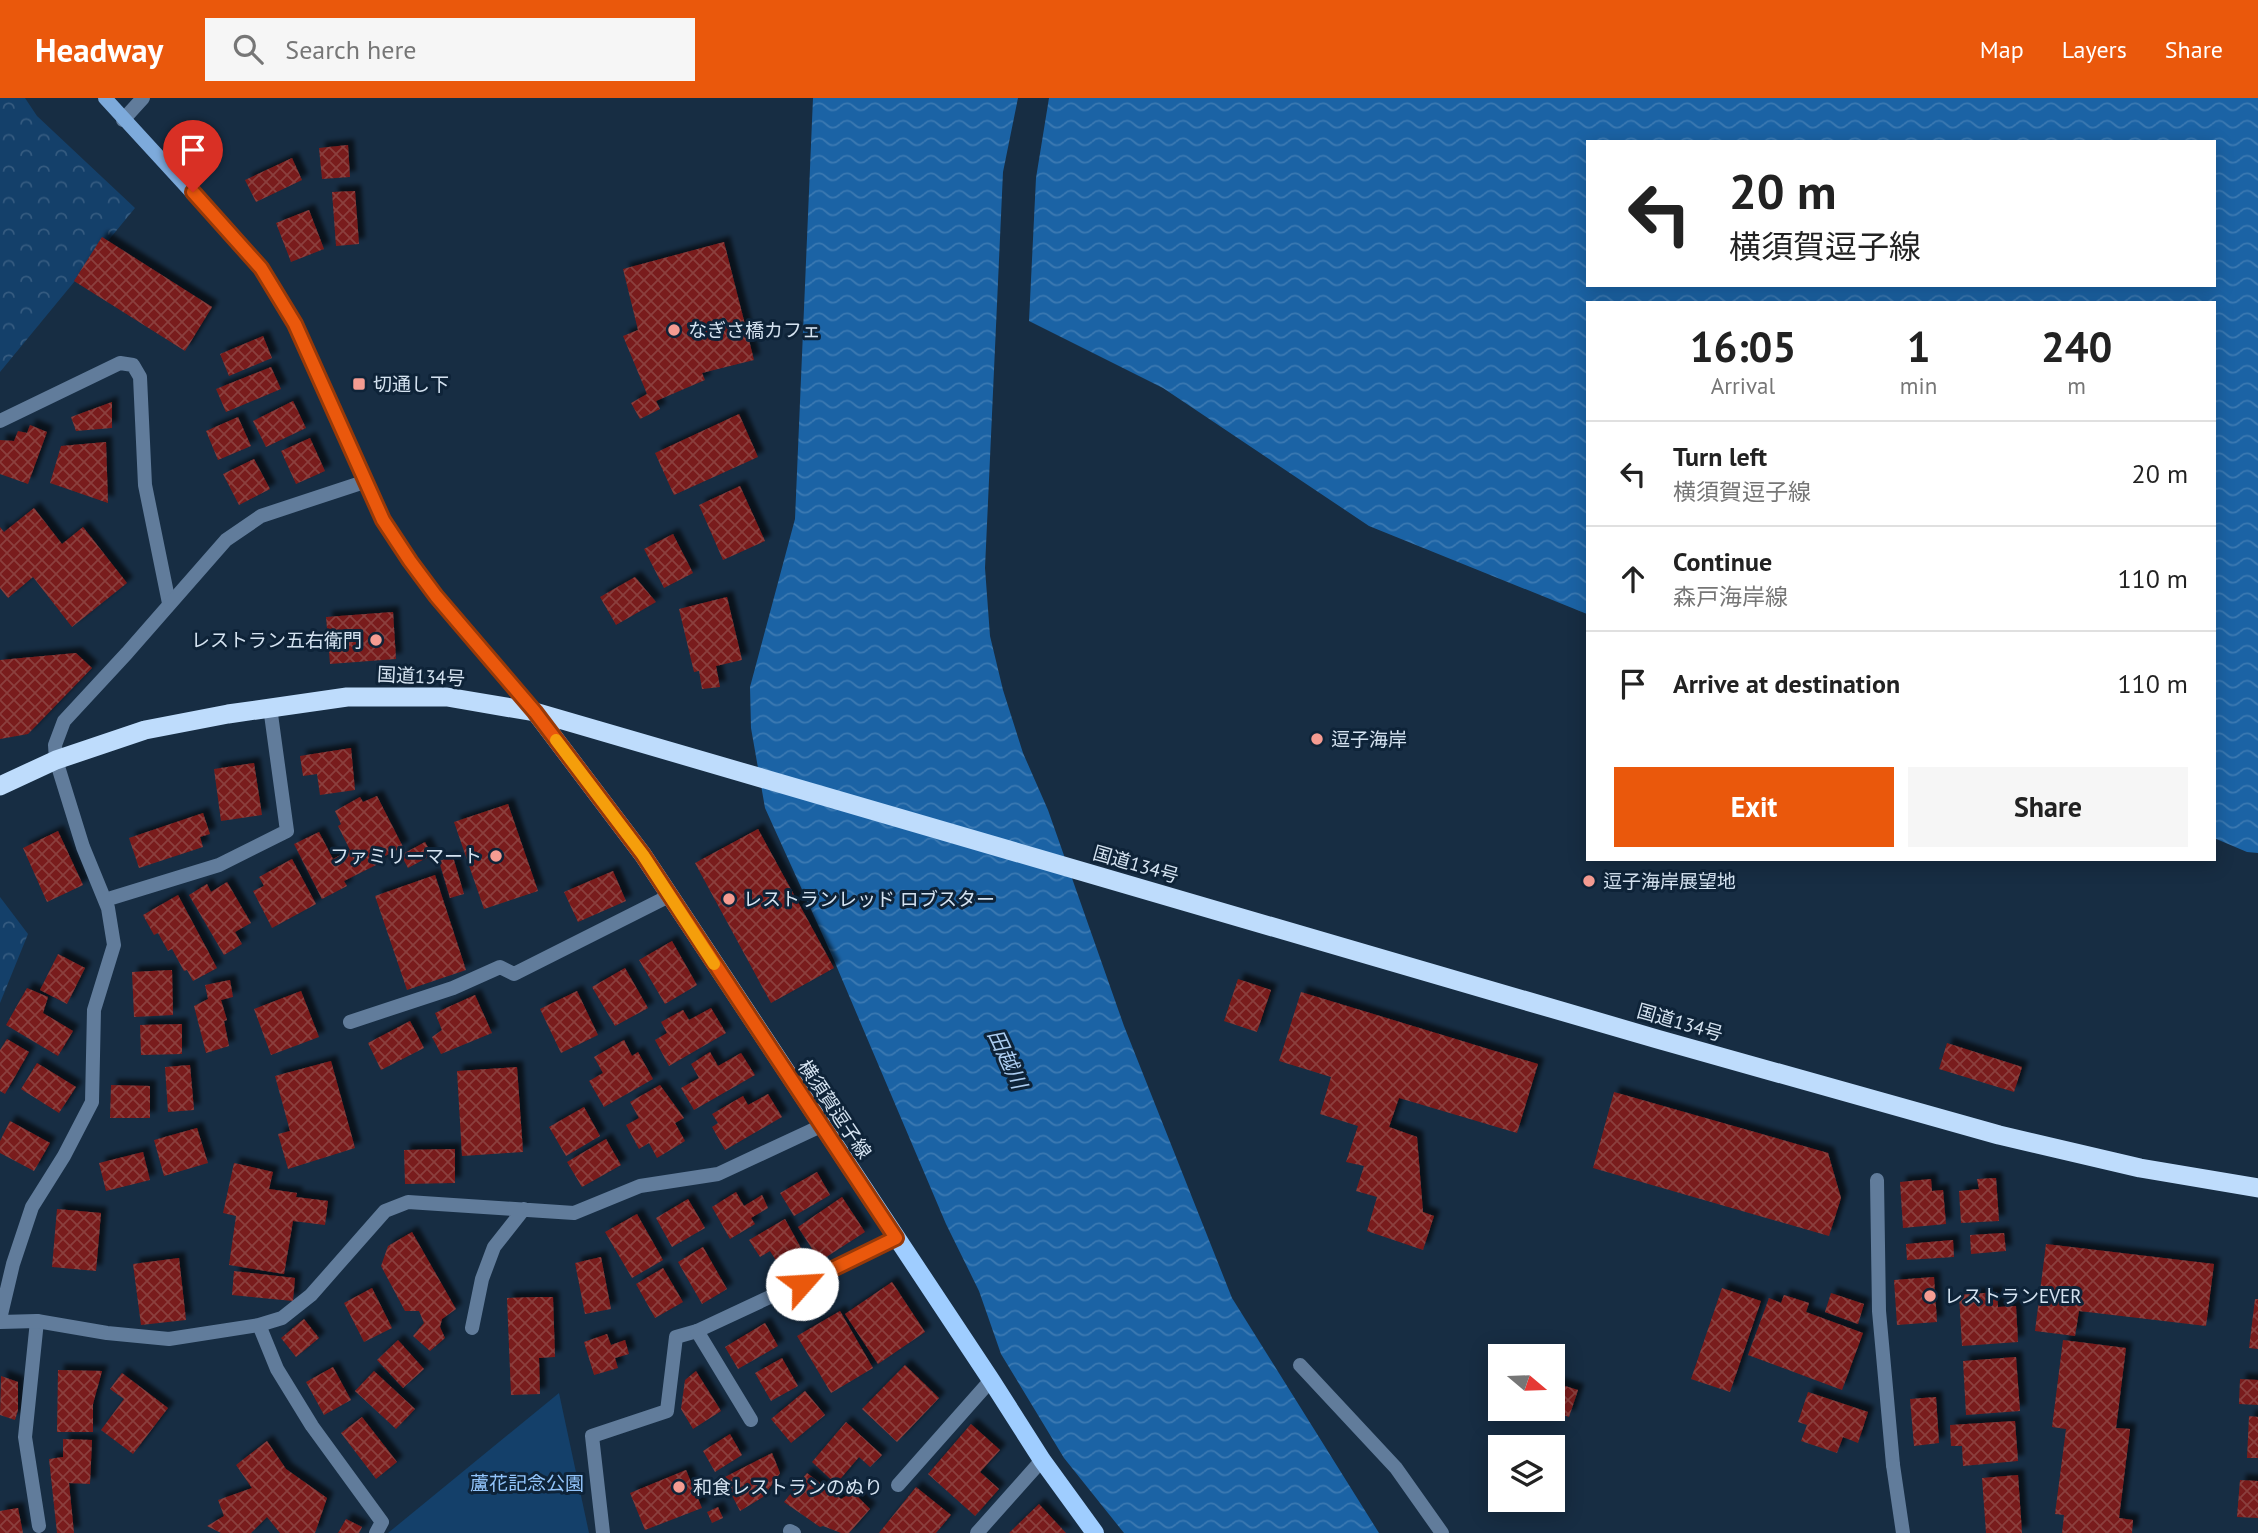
<!DOCTYPE html>
<meta charset="utf-8">
<style>
body{margin:0;font-family:"PT Sans","Noto Sans JP",sans-serif;background:#f6f6f6;color:#222;height:100vh;display:flex;flex-direction:column;font-size:26px;white-space:nowrap}
*{box-sizing:border-box;margin:0}
p{font-size:23px;color:#767676}
.icon{flex:none;width:38px;height:38px;fill:none;stroke:currentColor;stroke-width:2;stroke-linecap:round;stroke-linejoin:round}
.map{position:relative;flex:1;overflow:hidden}
.side{position:absolute;left:1586px;top:203px;width:630px;height:560px;display:flex;flex-direction:column;background:#fff;border-radius:0px;box-shadow:0 4px 18px #0003}
.side>*{flex:none}
.banner{position:absolute;left:1586px;top:42px;width:630px;height:147px;border-radius:0px;box-shadow:0 4px 18px #0003;background:#fff;color:#222;overflow:hidden}
.needle{width:46px;rotate:109deg}
.tools{position:absolute;left:1488px;top:1246px;display:grid;gap:14px}
.tools a{display:grid;place-items:center;width:77px;height:77px;border-radius:0px;background:#fff;box-shadow:0 4px 18px #0003;font-size:35px}
.pin{position:absolute;display:grid;place-items:center;width:60px;height:60px;color:#fff;margin:-72px -30px;border-radius:50% 50% 50% 0;rotate:-45deg;box-shadow:0 0 7px #0007}
.pin .icon{rotate:45deg}
.me{position:absolute;width:77px;margin:-38px;rotate:64deg;stroke-linejoin:round;filter:drop-shadow(0 0 5px #0008)}
.turn{display:flex;align-items:center;gap:24px;height:147px;padding:0 28px;font-size:32px}
.turn .icon{width:91px;height:91px;stroke-width:2.5}
.turn b{display:block;font-size:49px;line-height:60px}
.eta{display:flex;justify-content:space-evenly;align-items:center;height:119px;text-align:center}
.eta b{font-size:42px;font-weight:700;line-height:49px}
.action{display:flex;gap:14px;margin-top:auto;padding:14px 28px}
.action a{flex:1;height:80px;border-radius:0px;background:#ea580c;color:#fff;font-size:28px;font-weight:700;line-height:80px;text-align:center}
.action a+a{background:#f6f6f6;color:#222}
ul{padding:0;list-style:none}
li{display:flex;align-items:center;gap:21px;height:105px;padding:0 28px;border-top:2px solid #e0e0e0}
li div{flex:1}
li b{display:block;font-size:26px}
li em{font-style:normal}
header{display:flex;align-items:center;gap:42px;box-sizing:border-box;height:98px;padding:0 35px;background:#ea580c;color:#fff}
header strong{font-size:33px}
nav{display:flex;gap:38px;margin-inline-start:auto;font-size:24px}
.search{width:490px;height:63px;background:#f6f6f6;display:flex;align-items:center;gap:18px;box-sizing:border-box;padding:0 24px;border-radius:0px;color:#767676;font-size:26px}
.map>svg:first-child{display:block}
</style>
<header>
<strong>Headway</strong>
<div class="search"><svg class="icon" aria-label="search" viewBox="0 0 24 24"><circle cx="10" cy="10" r="6"/><path d="M15 15l6 6"/></svg>Search here</div>
<nav><a>Map</a><a>Layers</a><a>Share</a></nav>
</header>
<div class="map">
<svg width="2258" height="1435" viewBox="0 0 2258 1435">
<defs>
<pattern id="forest-crowns" width="20" height="18" patternUnits="userSpaceOnUse" patternTransform="scale(1.75)"><rect width="20" height="18" fill="#14406a"/><path d="M2 6a3 3 0 1 1 6 0M12 15a3 3 0 1 1 6 0" fill="none" stroke="#355b80"/></pattern>
<pattern id="water-waves" width="16" height="10" patternUnits="userSpaceOnUse" patternTransform="scale(1.75)"><rect width="16" height="10" fill="#1b63a5"/><path d="M0 5q4-4 8 0t8 0" fill="none" stroke="#3b79b2"/></pattern>
<pattern id="building-cross-hatch" width="8" height="8" patternUnits="userSpaceOnUse" patternTransform="scale(1.75)"><rect width="8" height="8" fill="#791e1c"/><path d="M0 0l8 8M0 8l8-8" fill="none" stroke="#8b3f3d"/></pattern>
<filter id="shadow"><feDropShadow dx="6" dy="-6" stdDeviation="2" flood-color="#0009"/></filter>
</defs>
<rect width="100%" height="100%" fill="#172d43"/>
<!-- green -->
<path fill="#14406a" d="M559,1295l30,140h-201z"/>
<!-- forest -->
<path fill="url(#forest-crowns)" d="M0,0h25l12,18 98,92 -135,164z
M0,799l28,37 -28,69z"/>
<!-- water -->
<path fill="url(#water-waves)" fill-rule="evenodd" d="M813,0h205l-15,74 -18,396 5,68 13,54 20,63 25,57 76,216 108,272 147,235h-255l-60,-75 -63,-104 -22,-63 -33,-67 -113,-266 -68,-150 -14,-80 -1,-41 45,-168z
M1049,0h1209v755l-11,-1 -33,-14v-535h-627v311l-218,-88 -206,-138 -134,-67 7,-143zM1587,44h627v143h-627z"/>
<!-- building -->
<path fill="url(#building-cross-hatch)" filter="url(#shadow)" d="M348,47l2,32 -28,2 -3,-31z
M292,60l10,22 -46,22 -11,-22z
M355,93l4,53 -23,2 -4,-54z
M309,112l15,39 -33,13 -15,-39z
M102,139l110,70 -27,44 -111,-70z
M724,144l30,118 -52,13 3,7 -49,21 4,8 -20,10 -9,-16 16,-9 -24,-58 15,-6 -15,-61z
M263,238l9,22 -43,18 -9,-22z
M271,269l10,22 -55,23 -10,-23z
M293,303l13,27 -40,19 -13,-26z
M112,304v26l-36,3 -5,-14z
M739,316l19,43 -84,38 -19,-42z
M238,319l13,29 -33,14 -12,-29z
M30,327l17,7 -19,52 -28,-10v-34l14,1 4,-10 9,2z
M310,340l15,33 -29,13 -15,-33z
M106,344l2,61 -58,-20 11,-37z
M254,361l16,30 -31,16 -16,-31z
M740,388l25,55 -42,19 -24,-55z
M34,410l28,36 21,-17 44,56 -55,44 -39,-50 -25,21 -8,-10v-61l4,5z
M673,436l20,39 -29,15 -20,-39z
M635,479l21,25 -40,23 -16,-28z
M727,499l15,63 -26,6 4,21 -18,2 -3,-18 -5,1 -15,-63z
M393,514l3,47 -66,5 -4,-47z
M76,555l16,15 -64,66 -28,5v-79z
M351,650l4,42 -35,5 -3,-21 -14,2 -3,-20z
M254,665l8,52 -41,6 -7,-52z
M377,698l26,51 -20,10 1,4 -40,20 3,5 -25,13 -28,-55 25,-12 14,27 17,-9 -12,-24 3,-2 -6,-13 25,-14 3,5z
M508,706l30,87 -54,18 -30,-87z
M203,715l7,21 -10,3 3,10 -64,21 -10,-30z
M758,731l76,139 -63,35 -76,-140z
M58,733l25,54 -36,17 -24,-54z
M425,744l7,13 -24,13 -7,-13z
M453,759l11,37 -14,4 -11,-37z
M292,761l24,45 -44,24 -19,-37 11,-5 -5,-9z
M613,773l13,30 -48,21 -14,-30z
M435,777l31,95 -59,20 -32,-94z
M227,784l24,41 -16,9 7,12 -18,11 -35,-60 18,-11 4,8z
M178,797l39,73 -24,13 -6,-11 -3,1 -12,-22 -4,2 -10,-18 -4,2 -11,-20z
M672,843l25,44 -32,19 -26,-44z
M58,856l27,14 -18,36 -27,-14z
M625,870l23,40 -33,18 -23,-39z
M172,872l1,45 -39,2 -2,-45z
M1238,881l33,11 -14,42 -33,-11z
M230,882l3,17 -12,3 6,20 -3,1 5,25 -23,7 -12,-47 14,-7 -3,-14z
M27,890l21,9 -5,16 30,18 -15,25 -52,-31z
M301,893l18,46 -48,18 -17,-46z
M577,893l21,44 -37,18 -21,-44z
M1301,894l237,72 -21,69 -118,-35 -10,29 28,10 6,75 11,4 -11,34 -56,-19 10,-34 -21,-6 8,-25 -18,-4 12,-36 -38,-12 11,-37 -52,-16z
M475,897l17,38 -51,21 -9,-17 10,-7 -7,-17z
M711,910l15,25 -57,33 -14,-26 12,-7 -6,-11 22,-12 6,10z
M410,923l14,27 -43,22 -13,-27z
M182,926v30l-41,1 -1,-30z
M7,941l22,13 -24,42 -5,-3v-41z
M624,942l8,16 6,-4 15,27 -49,28 -15,-26 14,-8 -9,-16z
M1947,945l75,24 -8,25 -75,-23z
M710,954l8,14 23,-13 14,22 -61,35 -13,-22 18,-10 -8,-14z
M331,963l24,87 -67,21 -10,-35 12,-3 -15,-55z
M37,965l39,24 -17,26 -38,-24z
M190,967l4,45 -26,2 -3,-45z
M517,969l6,85 -61,4 -5,-85z
M111,987l39,1v32h-40z
M660,987l24,33 -9,5 10,18 -28,17 -8,-15 -10,6 -13,-24 13,-7 -9,-16z
M1614,994l214,61 13,45 -12,38 -236,-68z
M768,996l14,23 -57,33 -13,-23 6,-4 -6,-9 31,-18 5,9z
M584,1009l16,29 -34,20 -17,-29z
M10,1023l40,22 -16,28 -34,-18v-12z
M197,1030l11,35 -44,13 -10,-36z
M606,1041l15,26 -39,22 -15,-25z
M455,1051v34l-50,1 -1,-34z
M143,1054l7,28 -44,11 -7,-28z
M234,1065l39,9 -4,17 28,4 -1,4 32,4 -3,24 -32,-4 -9,53 -55,-9 7,-49 -13,-3z
M817,1074l13,23 -36,21 -14,-23z
M1996,1080l3,43 -38,2 -2,-32 20,-2 -2,-10z
M1931,1081l1,12 11,-1 3,34 -43,4 -3,-46z
M736,1094l8,14 18,-11 6,13 -17,10 4,6 -25,15 -18,-32z
M842,1099l23,35 -45,29 -22,-34z
M688,1101l17,29 -33,19 -16,-29z
M57,1111l44,4 -5,58 -44,-4z
M637,1116l26,46 -31,18 -27,-46z
M785,1121l16,29 -24,14 -7,-11 -10,6 -11,-17z
M412,1134l44,77 -14,10 -2,8 5,11 -15,13 -17,-15 11,-13 -5,-12h-14l-24,-45 7,-20z
M2004,1135l2,18 -35,3 -1,-19z
M1953,1142l1,17 -47,3 -1,-16z
M2046,1146l168,20 -8,62 -127,-15 -4,25 -40,-5z
M703,1149l24,42 -25,15 -24,-42z
M601,1159l10,52 -26,5 -10,-51z
M179,1160l7,62 -45,5 -8,-61z
M663,1170l20,34 -28,16 -19,-34z
M234,1173l61,7 -2,23 -61,-6z
M1934,1179l3,45 -40,3 -3,-45z
M892,1184l33,50 -47,32 -33,-50z
M372,1190l20,40 -28,14 -20,-39z
M1722,1190l39,13 -31,91 -39,-13z
M1997,1194l1,15 18,-1 2,36 -56,4 -3,-51z
M1831,1195l33,11 -6,20 -33,-12z
M1784,1197l25,8 -3,9 57,21 -21,57 -94,-35 21,-57 12,5z
M536,1199h17l2,60 -16,1 1,36 -29,1 -4,-97z
M2255,1201h3v50l-9,-1z
M840,1213l33,57 -42,25 -34,-57z
M304,1221l15,19 -23,19 -15,-19z
M765,1225l13,23 -40,23 -13,-22z
M607,1236l4,11 14,-5 4,14 -14,4 3,10 -24,7 -10,-33z
M398,1242l26,29 -21,19 -26,-28z
M2063,1242l63,8 -10,80 14,1 -11,89 14,2 -1,13h-70l2,-18 -9,-1 11,-85 -14,-2z
M2016,1259l4,54 -54,4 -3,-54z
M782,1260l16,28 -27,15 -16,-28z
M905,1267l34,33 -42,44 -35,-33z
M333,1269l18,33 -27,15 -18,-33z
M58,1272l44,1 -9,33v28h-36z
M374,1273l41,38 -19,20 -41,-38z
M696,1273l25,40 -28,18 -12,-20 4,-29z
M122,1275l46,35 -35,46 -32,-24 23,-31 -14,-10z
M1,1278l17,6v28l-3,10 -15,-5z
M2240,1281l18,1v25l-19,-1z
M1552,1284l26,8 -9,27 -23,-8h6z
M805,1293l20,24 -34,28 -20,-24z
M1808,1294l60,20 -10,31 -15,-6 -6,16 -36,-12 6,-16 -9,-3z
M1936,1299l3,46 -25,3 -4,-47z
M2249,1318l9,1v41h-11z
M362,1319l35,45 -21,17 -35,-46z
M2015,1323l3,40 -55,5 -1,-20h-11l-1,-21z
M846,1324l36,33 -12,12 -11,-10 -23,27 -24,-22z
M971,1326l29,26 -20,22 19,17 -24,27 -47,-42z
M730,1336l12,21 -27,17 -12,-21z
M63,1341l29,1 -2,44 -21,-1 5,50h-17l-8,-74 14,-2z
M267,1343l19,28 41,29 -12,35h-35l-13,-16 -16,16h-30l-14,-7 17,-10 -6,-16 34,-12 -16,-23z
M772,1355l8,20 -17,24 -23,14 -17,-33z
M686,1372l16,38 -57,22 -15,-37z
M807,1375l34,26 12,-7 17,17 -21,24h-8l-18,-7 -3,1 -36,-25z
M2018,1377l4,58h-36l-4,-55z
M2240,1382l18,1v37l-21,-1z
M916,1389l35,28 -15,18h-57z
M1039,1406l27,29h-57z
M718,1409l5,11 -11,5 -5,-11z
M18,1410l5,25h-23v-22z
M346,1421l16,8 -3,6h-21z"/>
<g fill="none" stroke-linecap="round" stroke-linejoin="round">
<!-- service -->
<path stroke="#617c9b" stroke-width="14" d="M0,323l120,-58 13,2 7,12 5,108 24,118
M350,924l103,-34 47,-21 14,7 155,-78
M1877,1082l2,131 14,154
M37,1223l-12,116 14,89
M1300,1267l96,103 46,65
M898,1387l93,-105
M790,1433l4,2
M603,1435l-11,-97 75,-25 9,-74 21,-6"/>
<!-- minor -->
<path stroke="#617c9b" stroke-width="14" d="M123,22l20,-22
M105,802l114,-35 68,-34 -17,-124
M0,1221l13,-55 19,-57 32,-51 28,-54 2,-92 20,-65 -6,-37 -25,-61 -27,-87 -1,-15 9,-24 63,-68 99,-113 35,-24 106,-35
M0,1224l37,-1 70,12 62,6 90,-14 23,-7 29,-23 74,-84 23,-9 166,11 66,-27 78,-12 103,-48
M259,1227l18,44 35,57 70,96 -6,11
M472,1230l10,-49 12,-32 30,-38
M751,1322l-54,-89 199,-93
M1893,1367l10,68
M977,1435l65,-73"/>
<!-- secondary -->
<path stroke="#7daadb" stroke-width="14" d="M105,0l156,170 34,56 88,196 53,76 99,116"/>
<!-- primary -->
<path stroke="#9fcdff" stroke-width="18" d="M535,614l108,143 348,525 51,80 53,73"/>
<!-- trunk -->
<path stroke="#bedcfc" stroke-width="19" d="M0,688l56,-26 89,-30 83,-16 119,-17h100l88,15 1122,327 342,96 141,33 118,20"/>
</g>
<g fill="none" stroke-linecap="round" stroke-linejoin="round">
<!-- route casing -->
<g stroke="#983908" stroke-width="18">
<path id="route" d="M193,94l68,76 34,56 88,196 27,41 26,35 99,116 108,143 253,383 -94,46"/>
</g>
<!-- route -->
<use href="#route" stroke="#ea580c" stroke-width="12"/>
<!-- slow -->
<path stroke="#f59e0b" stroke-width="12" d="M556,642l87,115 71,109"/>
</g>
<!-- markers -->
<g fill="#f59c92" stroke="#0e2338" stroke-width="2.5">
<circle cx="674" cy="232" r="7"/>
<rect x="352" y="279" width="14" height="14" rx="3.5"/>
<circle cx="376" cy="542" r="7"/>
<circle cx="1317" cy="641" r="7"/>
<circle cx="496" cy="758" r="7"/>
<circle cx="1589" cy="783" r="7"/>
<circle cx="729" cy="801" r="7"/>
<circle cx="1930" cy="1198" r="7"/>
<circle cx="679" cy="1389" r="7"/>
</g>
<g text-anchor="middle" stroke-width="6" stroke-linejoin="round" paint-order="stroke">
<!-- poi labels -->
<g font-size="19" fill="#d5e3f1" stroke="#0e2338" text-anchor="start">
<text x="688" y="239">なぎさ橋カフェ</text>
<text x="373" y="293">切通し下</text>
<text x="362" y="549" text-anchor="end">レストラン五右衛門</text>
<text x="1331" y="648">逗子海岸</text>
<text x="482" y="765" text-anchor="end">ファミリーマート</text>
<text x="1603" y="790">逗子海岸展望地</text>
<text x="743" y="808">レストランレッド ロブスター</text>
<text x="1944" y="1205">レストランEVER</text>
<text x="693" y="1396">和食レストランのぬり</text>
</g>
<!-- street labels -->
<g font-size="19" fill="#d5e3f1" stroke="#0e2338">
<text transform="translate(421 578) rotate(3)" y="7">国道134号</text>
<text transform="translate(1136 766) rotate(16)" y="7">国道134号</text>
<text transform="translate(1680 924) rotate(16)" y="7">国道134号</text>
<text transform="translate(835 1011) rotate(56)" y="7">横須賀逗子線</text>
</g>
<!-- park labels -->
<g font-size="19" fill="#92c4fa" stroke="#0e2338">
<text x="527" y="1392">蘆花記念公園</text>
</g>
<!-- water labels -->
<g font-size="21" font-style="italic" fill="#accdf1" stroke="#0e2338">
<text transform="translate(1007 961) rotate(65)" y="7">田越川</text>
</g>
</g>
</svg>
<div class="tools">
<a><svg class="needle" viewBox="-14 -14 28 28"><path d="M0-13l5 13h-10z" fill="#e53935"/><path d="M0 13l5-13h-10z" fill="#767676"/></svg></a>
<a><svg class="icon" aria-label="layers" viewBox="0 0 24 24"><path d="M12 4l9 5-9 5-9-5zM3 14l9 5 9-5"/></svg></a>
</div>
<div class="pin" style="left:193px;top:94px;background:#d93025"><svg class="icon" aria-label="arrive" viewBox="0 0 24 24"><path d="M6 21V4h12l-3 4 3 4H6"/></svg></div>
<svg class="me" style="left:802px;top:1186px" viewBox="-20 -20 40 40"><circle r="19" fill="#fff"/><path d="M0-13L10 11 0 6-10 11z" fill="#ea580c"/></svg>
<div class="banner">
<div class="turn"><svg class="icon" aria-label="left" viewBox="0 0 24 24"><path d="M17 20v-9H6M10 6l-5 5 5 5"/></svg><div><b>20 m</b>横須賀逗子線</div></div>
</div>
<section class="side">
<div class="eta">
<div><b>16:05</b><p>Arrival</p></div>
<div><b>1</b><p>min</p></div>
<div><b>240</b><p>m</p></div>
</div>
<ul>
<li><svg class="icon" aria-label="left" viewBox="0 0 24 24"><path d="M17 20v-9H6M10 6l-5 5 5 5"/></svg><div><b>Turn left</b><p>横須賀逗子線</p></div><em>20 m</em></li>
<li><svg class="icon" aria-label="ahead" viewBox="0 0 24 24"><path d="M12 20V5M6 11l6-6 6 6"/></svg><div><b>Continue</b><p>森戸海岸線</p></div><em>110 m</em></li>
<li><svg class="icon" aria-label="arrive" viewBox="0 0 24 24"><path d="M6 21V4h12l-3 4 3 4H6"/></svg><div><b>Arrive at destination</b></div><em>110 m</em></li>
</ul>
<div class="action"><a>Exit</a><a>Share</a></div>
</section>
</div>
